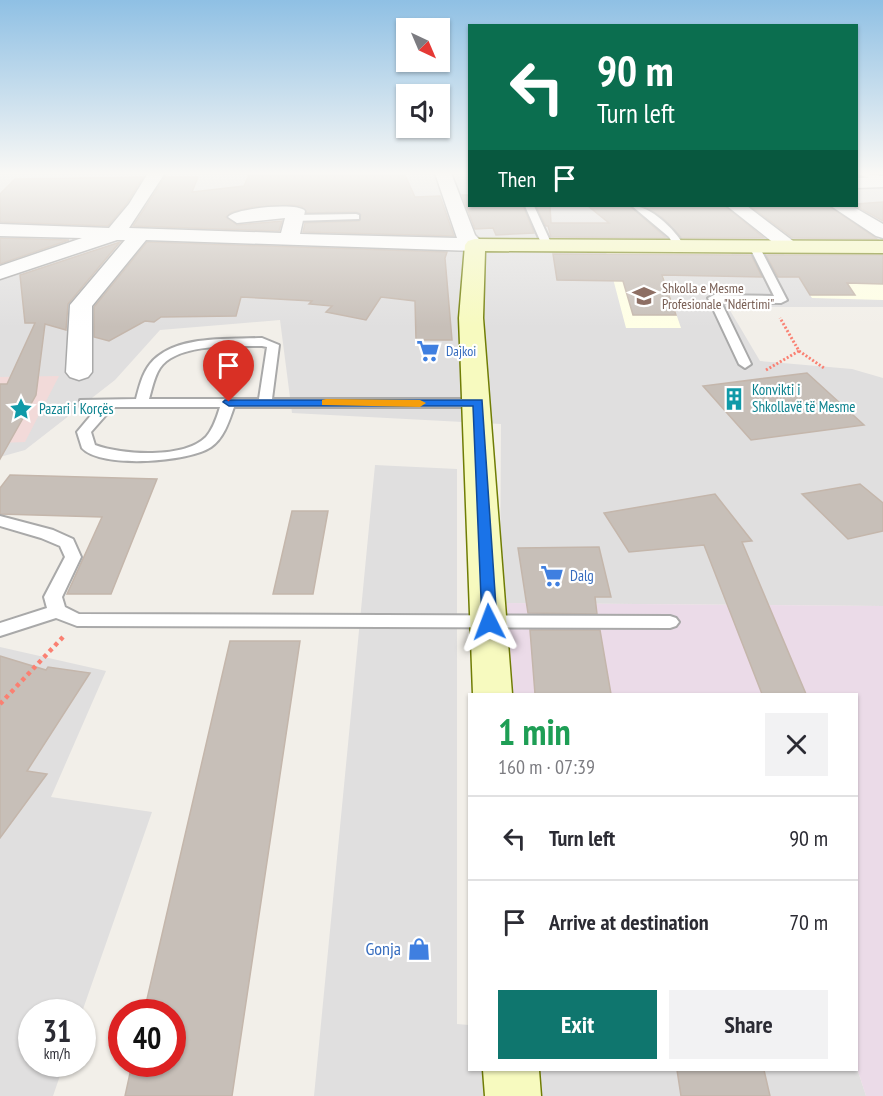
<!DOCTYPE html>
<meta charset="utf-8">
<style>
body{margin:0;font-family:"PT Sans Narrow",sans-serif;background:#f2f2f3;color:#2b2b33;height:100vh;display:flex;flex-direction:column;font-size:22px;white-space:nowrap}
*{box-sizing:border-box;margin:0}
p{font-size:20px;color:#7c7c81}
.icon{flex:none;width:33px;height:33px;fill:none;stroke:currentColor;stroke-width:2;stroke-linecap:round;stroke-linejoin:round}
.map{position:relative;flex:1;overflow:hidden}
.details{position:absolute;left:468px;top:693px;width:390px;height:378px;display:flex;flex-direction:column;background:#fff;border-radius:0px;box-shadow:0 2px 4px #0004}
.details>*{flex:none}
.banner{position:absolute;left:468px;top:24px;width:390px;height:183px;border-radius:0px;box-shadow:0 2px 4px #0004;background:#0b6e4f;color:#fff;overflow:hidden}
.needle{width:39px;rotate:136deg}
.controls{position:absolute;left:396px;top:18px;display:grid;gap:12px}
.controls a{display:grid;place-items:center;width:54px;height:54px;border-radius:0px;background:#fff;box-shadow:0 2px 4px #0004;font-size:30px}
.speed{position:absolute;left:18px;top:999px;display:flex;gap:12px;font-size:30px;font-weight:700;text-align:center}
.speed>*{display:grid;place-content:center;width:78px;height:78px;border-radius:50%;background:#fff;box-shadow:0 2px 4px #0004;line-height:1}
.speed small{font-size:15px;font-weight:400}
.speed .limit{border:9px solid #d22;background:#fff;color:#111}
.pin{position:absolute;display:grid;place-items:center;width:51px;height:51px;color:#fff;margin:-62px -26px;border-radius:50% 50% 50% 0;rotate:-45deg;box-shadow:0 0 6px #0007}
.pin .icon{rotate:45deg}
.me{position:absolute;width:66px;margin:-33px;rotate:357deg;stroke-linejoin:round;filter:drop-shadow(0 0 4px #0008)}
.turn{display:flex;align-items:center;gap:21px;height:126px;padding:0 30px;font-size:27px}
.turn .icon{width:78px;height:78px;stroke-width:2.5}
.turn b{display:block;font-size:42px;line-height:51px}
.then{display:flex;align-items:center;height:57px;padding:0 30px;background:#0003;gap:12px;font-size:22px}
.round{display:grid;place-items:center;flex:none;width:63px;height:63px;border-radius:0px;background:#f2f2f3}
.overview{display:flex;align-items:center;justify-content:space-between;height:102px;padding:0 30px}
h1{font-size:36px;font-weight:800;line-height:45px;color:#1e9e55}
.primary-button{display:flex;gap:12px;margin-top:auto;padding:12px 30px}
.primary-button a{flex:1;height:69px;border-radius:0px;background:#0f766e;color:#fff;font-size:24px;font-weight:800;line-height:69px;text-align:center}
.primary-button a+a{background:#f2f2f3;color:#2b2b33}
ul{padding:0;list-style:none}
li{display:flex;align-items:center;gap:18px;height:84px;padding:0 30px;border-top:2px solid #e1e1e2}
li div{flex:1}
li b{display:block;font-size:22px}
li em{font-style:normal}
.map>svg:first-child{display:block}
</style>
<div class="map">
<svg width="883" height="1096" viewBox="0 0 883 1096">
<rect width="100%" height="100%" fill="#f2efe9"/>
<!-- residential -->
<path fill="#e0dfdf" d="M0,173h469l1,33h386l1,-33h26v134h-155l32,54 92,8 31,9v228l-383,-3 1,-179 -209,-11 -12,-93 -120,10 -45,50 -90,70 -25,7z
M375,465l82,4v555l12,1 1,45 387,-2 9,28h-552z
M0,647l106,24 -55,126 101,15 -70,200h-50v52h32l-11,32h-53z"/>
<!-- commercial -->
<path fill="#f2dad9" d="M59,376l-34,66 -25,1v-66z"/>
<!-- industrial -->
<path fill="#ebdbe8" d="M500,603l383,3v490h-17l-9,-28 -1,-374h-351z"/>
<!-- education -->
<path fill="#ffffe5" d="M606,252l125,1 4,8 20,16 -92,-2 18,53h-55z
M783,253l100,1v46l-71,-2z"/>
<!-- building -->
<path fill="#c7bfb8" stroke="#c4b6ab" stroke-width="1.5" d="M404,173l11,24 25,-1 14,40 -151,-4 2,-9 54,-2 2,-6 -5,-3 -49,1 -6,-7 -10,-1 -38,2 -21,5 -6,5 11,8 45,-4 -3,10 -146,-5 32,-49h33l-6,15 52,-6 5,-11z
M143,177l-16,26 -19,23 -108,-4v-28l15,-15z
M462,195h8v11h53l11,27 -38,2 -3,-7 -18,1z
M883,202v19l-27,-15v-2z
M536,206h14l1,17h58l-21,-17h42l36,32 -115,-1 -3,-11h-2z
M642,206h83l39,32h-82l-19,-20z
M750,206h79l48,33 -84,-1z
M0,238l69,2 -69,24z
M120,242l-52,62 -2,26 -21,-6 -9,71 -36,64v-75h7l28,-61h-10l-5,-48z
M147,242l300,10 -2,6 7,82h-36l-1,-39 -34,-4 -15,23 -40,-8 6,-6 -23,-2 3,-3 -71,-4 -5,19 -75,1 -7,5 -9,-1 -36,20 -15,-4v-30z
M553,254l198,1 11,22 -100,-2 14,40h-43l-10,-34 -66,-1z
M766,255h117v29l-36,-1 8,12h-45l-11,-18h-21z
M807,373l57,52 -113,15 -48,-54z
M10,475l147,4 -46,115h-44l35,-77 -102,-3v-26z
M860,484l23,19v28l-35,8 -46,-45z
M715,494l37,47 -10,1 64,152h-44l-58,-149 -75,7 -25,-39z
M292,511h36l-15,83h-40z
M599,547l12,50h-16l2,17 -69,-1 -10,-65z
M530,630h70l11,64h-76z
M230,641h70l-68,455h-107l7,-32h40v-52h-28z
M0,656l46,14 2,-3 42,6 -63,98 20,3 -47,64z
M677,1070h87l6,26h-89z"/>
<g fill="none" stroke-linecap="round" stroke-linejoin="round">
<!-- lane casing -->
<g stroke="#a9a9a9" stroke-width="4">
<path id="lane" d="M859,173l24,3v6l-23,-7z
M525,206h9l18,39 -1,2 -9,-2z
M632,206c19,0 42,23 52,39l-1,2h-8l-6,-10z
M356,214l3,1v4l-65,2 -5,-3 5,-3z
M750,244l9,2 28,54 -6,3 -60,-1 30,62 -6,4 -6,-4 -31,-66 6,-3 60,1 -25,-50z
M262,338l17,7 -7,54h206l7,4 -7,4h-244c-5,14 -10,31 -23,40 -22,15 -110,22 -129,1l-5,-16 21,-25 -18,-1v-6l56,-1c3,-11 6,-25 14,-35 23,-29 78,-25 112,-26zM262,346l5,1 -8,52h-110c3,-10 5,-22 11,-31 17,-25 74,-22 102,-22zM113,407h107c-3,10 -7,22 -14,30 -22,22 -84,18 -111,8l-4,-13z
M0,516l53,14 20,9 8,18 -19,40 3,10 14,7 591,2 6,2 3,4 -3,4 -6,2 -593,-2 -21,-8 -56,18v-13l47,-15 -3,-11 21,-40 -5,-11 -19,-8 -41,-12z"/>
</g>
<!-- street casing -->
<g stroke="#a9a9a9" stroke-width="3">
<path id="street" d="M148,173h17l-36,55 152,5 4,-15 -48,5 -9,-6c6,-9 71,-15 77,-6l-5,23 157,4 -22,-65h16l24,62 10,10 -3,4 -7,2 -329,-11 -54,66v66l-4,5 -9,3 -9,-3 -4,-5 4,-67 55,-65h-8l-117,39v-13l82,-28 -82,-2v-12l109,4 20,-24z
M883,177v10l-27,1v-10z
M727,206h20l54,41 -3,4h-14z
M831,206h21l31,18v14l-7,-2z"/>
</g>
<!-- secondary casing -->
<g stroke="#707d05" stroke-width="3">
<path id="secondary" d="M475,239l408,2v12l-398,-2 -2,67 29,376h-39l-14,-376 6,-73 3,-4z
M483,1070h56l2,26h-56z"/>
</g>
<!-- path-far1 -->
<path stroke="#fa8072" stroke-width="3" stroke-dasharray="2 2" stroke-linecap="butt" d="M799,351l25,17
M766,370l33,-19 -19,-33"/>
<!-- path -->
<path stroke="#fa8072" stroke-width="4.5" stroke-dasharray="4 4" stroke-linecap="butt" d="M0,704l63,-67"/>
<!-- lane -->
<use href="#lane" fill="#fff" fill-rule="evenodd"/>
<!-- street -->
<use href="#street" fill="#fff" fill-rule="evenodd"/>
<!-- secondary -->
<use href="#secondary" fill="#f7fabf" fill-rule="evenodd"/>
</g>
<!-- sky -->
<linearGradient id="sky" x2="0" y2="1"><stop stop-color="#8fc0e4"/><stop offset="0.53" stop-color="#f9f8f5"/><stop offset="1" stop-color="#f9f8f5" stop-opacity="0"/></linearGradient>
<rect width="883" height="327" fill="url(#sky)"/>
<!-- route -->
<path fill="#1a73e8" stroke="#114b97" stroke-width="1.5" d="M225,400h257l15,222 -2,3 -6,2 -7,-5 -9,-216h-244l-6,-4z"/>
<!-- slow -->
<path fill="#f59e0b" d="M326,399l94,1 6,3 -6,4 -98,-2v-5z"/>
<!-- icons -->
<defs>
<g id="school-bare" transform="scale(1.8)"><path d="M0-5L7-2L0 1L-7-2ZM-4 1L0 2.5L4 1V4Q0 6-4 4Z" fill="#8d6e63" stroke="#fff" stroke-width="2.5" paint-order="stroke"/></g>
<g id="supermarket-bare" transform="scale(1.8)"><path d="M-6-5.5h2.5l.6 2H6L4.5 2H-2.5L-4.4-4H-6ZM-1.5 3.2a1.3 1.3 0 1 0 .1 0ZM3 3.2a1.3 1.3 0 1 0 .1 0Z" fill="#3f7fe0" stroke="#fff" stroke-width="2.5" paint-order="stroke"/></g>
<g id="building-bare" transform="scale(1.8)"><path d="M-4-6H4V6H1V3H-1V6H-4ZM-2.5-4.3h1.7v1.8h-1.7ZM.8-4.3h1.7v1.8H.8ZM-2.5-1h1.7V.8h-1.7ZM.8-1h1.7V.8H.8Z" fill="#0f9aa8" stroke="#fff" stroke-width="2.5" paint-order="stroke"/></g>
<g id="sight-bare" transform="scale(1.8)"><path d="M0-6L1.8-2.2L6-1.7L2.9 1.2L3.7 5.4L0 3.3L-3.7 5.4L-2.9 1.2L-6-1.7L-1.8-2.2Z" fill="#0f9aa8" stroke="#fff" stroke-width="2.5" paint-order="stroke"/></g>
<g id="shop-bare" transform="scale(1.8)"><path d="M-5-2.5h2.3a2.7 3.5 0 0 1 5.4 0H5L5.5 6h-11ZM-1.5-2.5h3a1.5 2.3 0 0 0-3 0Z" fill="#3f7fe0" stroke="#fff" stroke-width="2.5" paint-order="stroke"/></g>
</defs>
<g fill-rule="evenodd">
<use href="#school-bare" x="644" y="296"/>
<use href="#supermarket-bare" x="428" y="351"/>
<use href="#building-bare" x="734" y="399"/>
<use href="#sight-bare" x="21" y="409"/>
<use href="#supermarket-bare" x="552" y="576"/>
<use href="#shop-bare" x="419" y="949"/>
</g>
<g text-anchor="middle" stroke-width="4.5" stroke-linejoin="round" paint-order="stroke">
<!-- far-education labels -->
<g font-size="14" fill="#785e54" stroke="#fff" text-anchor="start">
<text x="662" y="293">Shkolla e Mesme<tspan x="662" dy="16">Profesionale "Ndërtimi"</tspan></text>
</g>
<!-- far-shop labels -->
<g font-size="14" fill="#366cbe" stroke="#fff" text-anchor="start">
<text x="446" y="356">Dajkoi</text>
</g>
<!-- culture labels -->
<g font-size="15" fill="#0d838f" stroke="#fff" text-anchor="start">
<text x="752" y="395">Konvikti i<tspan x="752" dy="17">Shkollavë të Mesme</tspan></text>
<text x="39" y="414">Pazari i Korçës</text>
</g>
<!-- shop labels -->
<g font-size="15" fill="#366cbe" stroke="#fff" text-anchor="start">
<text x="570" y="581">Dalg</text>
</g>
<!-- near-shop labels -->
<g font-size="18" fill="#366cbe" stroke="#fff" text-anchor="end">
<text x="401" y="955">Gonja</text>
</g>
</g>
</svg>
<div class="controls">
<a><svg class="needle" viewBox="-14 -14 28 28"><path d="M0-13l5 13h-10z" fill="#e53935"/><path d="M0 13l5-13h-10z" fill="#7c7c81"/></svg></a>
<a><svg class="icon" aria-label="sound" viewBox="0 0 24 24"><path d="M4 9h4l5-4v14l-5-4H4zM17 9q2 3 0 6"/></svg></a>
</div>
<div class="speed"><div>31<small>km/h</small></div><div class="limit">40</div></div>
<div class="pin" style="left:229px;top:402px;background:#d93025"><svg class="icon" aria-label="arrive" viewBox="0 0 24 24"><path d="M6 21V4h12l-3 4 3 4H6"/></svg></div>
<svg class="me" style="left:489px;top:622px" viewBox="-20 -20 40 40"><path d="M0-17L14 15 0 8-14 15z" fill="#1a73e8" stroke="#fff" stroke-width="4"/></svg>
<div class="banner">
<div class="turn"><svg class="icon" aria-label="left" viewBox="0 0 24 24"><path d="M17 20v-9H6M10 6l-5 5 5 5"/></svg><div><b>90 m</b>Turn left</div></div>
<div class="then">Then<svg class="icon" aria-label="arrive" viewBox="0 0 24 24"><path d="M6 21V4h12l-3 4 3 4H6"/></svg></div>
</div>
<section class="details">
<div class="overview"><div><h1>1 min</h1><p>160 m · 07:39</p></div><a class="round"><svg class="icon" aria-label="close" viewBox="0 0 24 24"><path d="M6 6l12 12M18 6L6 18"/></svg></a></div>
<ul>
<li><svg class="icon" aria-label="left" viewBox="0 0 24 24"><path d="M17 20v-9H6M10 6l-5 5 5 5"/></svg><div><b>Turn left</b></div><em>90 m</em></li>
<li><svg class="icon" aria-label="arrive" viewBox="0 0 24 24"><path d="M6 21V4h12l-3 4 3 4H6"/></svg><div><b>Arrive at destination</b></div><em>70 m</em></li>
</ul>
<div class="primary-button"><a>Exit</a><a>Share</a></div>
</section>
</div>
